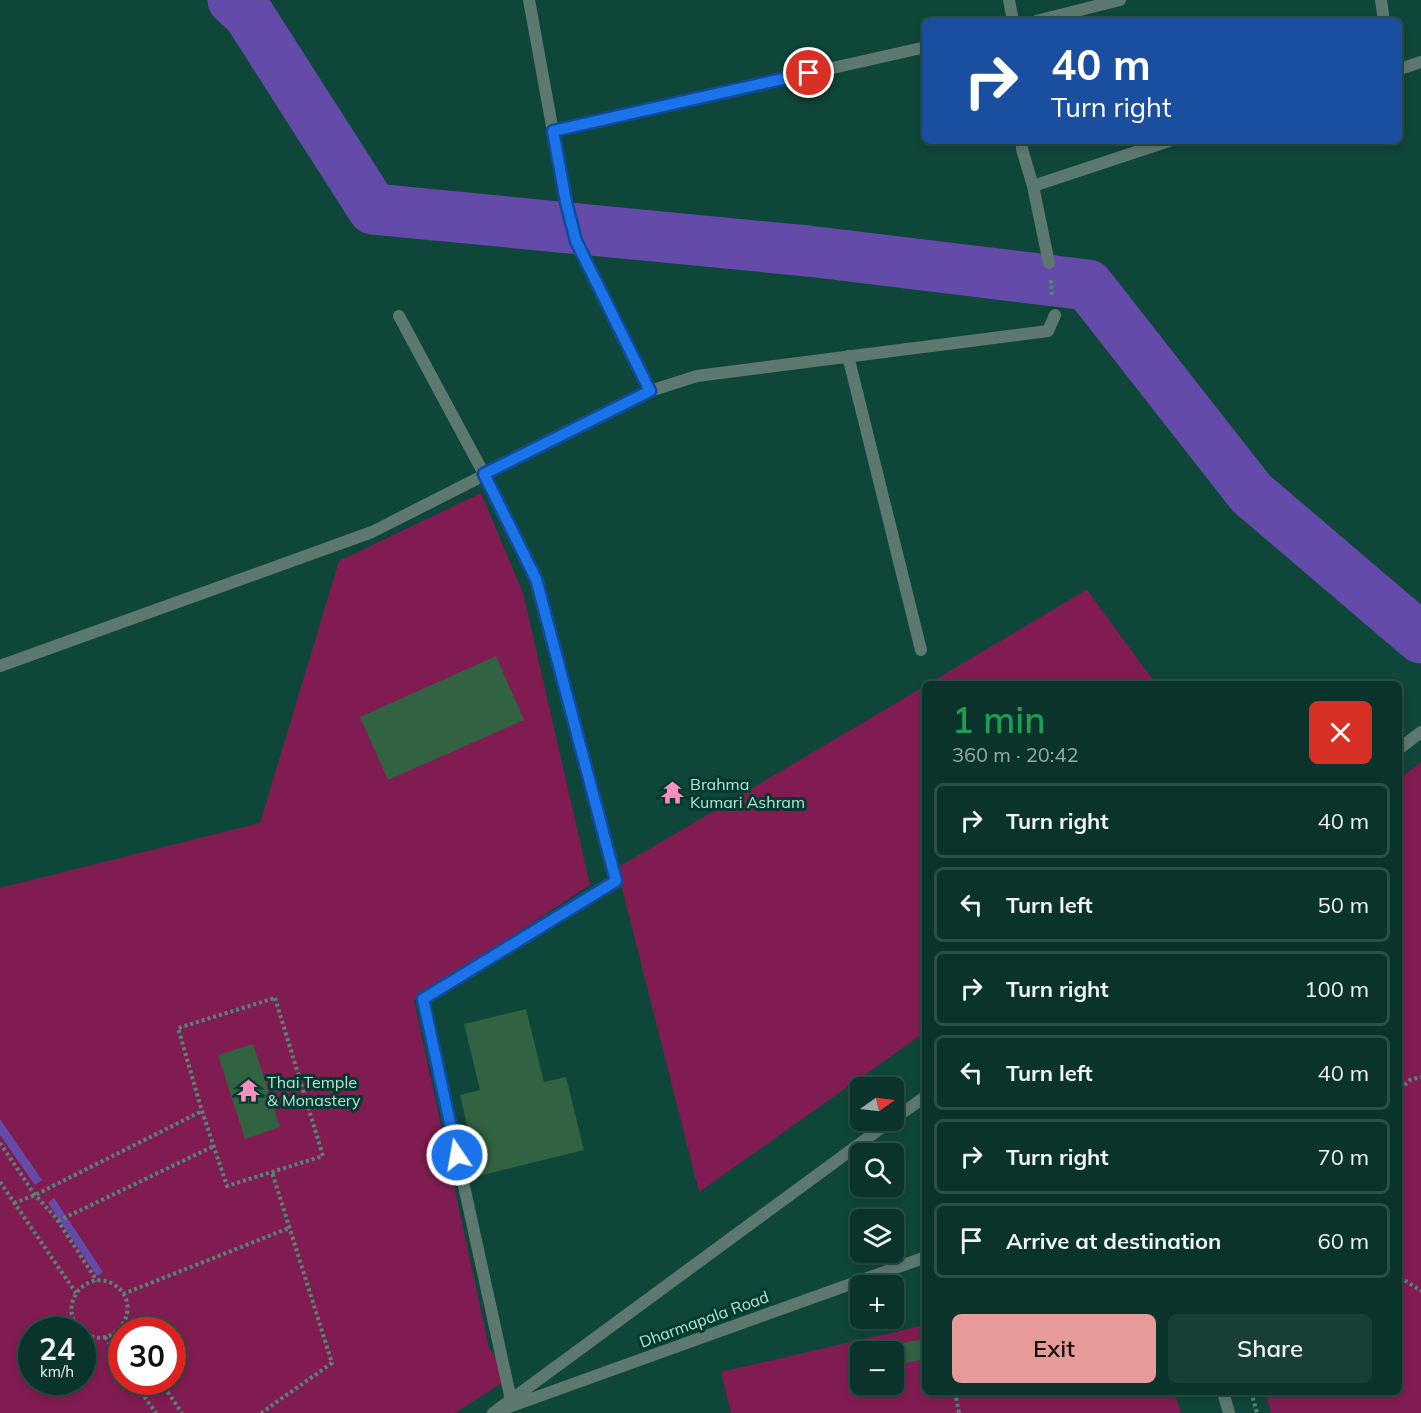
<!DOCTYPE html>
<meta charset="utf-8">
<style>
:root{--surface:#0a342b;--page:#183f37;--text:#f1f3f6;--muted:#99aaa9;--line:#2a4f47;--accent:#e69b98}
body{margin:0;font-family:Mulish,sans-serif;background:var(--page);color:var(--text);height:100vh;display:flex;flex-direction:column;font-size:22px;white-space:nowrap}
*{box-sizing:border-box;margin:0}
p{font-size:20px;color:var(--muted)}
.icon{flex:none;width:33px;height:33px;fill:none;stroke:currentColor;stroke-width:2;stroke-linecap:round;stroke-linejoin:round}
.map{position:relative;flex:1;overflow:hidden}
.drawer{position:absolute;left:922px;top:681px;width:480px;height:714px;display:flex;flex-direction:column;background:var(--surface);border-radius:9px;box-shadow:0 3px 9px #0003,0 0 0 2px var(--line)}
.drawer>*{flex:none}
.guide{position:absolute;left:922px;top:18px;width:480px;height:126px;border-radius:9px;box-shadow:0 3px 9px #0003,0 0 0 2px var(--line);background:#1a4fa0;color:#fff;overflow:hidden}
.needle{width:39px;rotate:76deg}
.tools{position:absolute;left:850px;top:1077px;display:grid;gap:12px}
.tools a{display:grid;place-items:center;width:54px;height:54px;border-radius:9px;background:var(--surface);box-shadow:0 3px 9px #0003,0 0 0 2px var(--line);font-size:30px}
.speed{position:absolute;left:18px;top:1317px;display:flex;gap:12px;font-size:30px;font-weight:700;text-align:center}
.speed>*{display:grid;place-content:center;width:78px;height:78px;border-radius:50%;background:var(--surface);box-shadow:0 3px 9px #0003,0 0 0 2px var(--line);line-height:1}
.speed small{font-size:15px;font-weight:400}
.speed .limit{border:9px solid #d22;background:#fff;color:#111}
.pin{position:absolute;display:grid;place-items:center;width:51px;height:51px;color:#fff;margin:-26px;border:3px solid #fff;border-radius:50%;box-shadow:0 2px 6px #0007}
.me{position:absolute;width:66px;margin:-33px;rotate:348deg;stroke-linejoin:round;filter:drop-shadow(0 0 4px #0008)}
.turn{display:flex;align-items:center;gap:21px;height:126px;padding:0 30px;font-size:27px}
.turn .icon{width:78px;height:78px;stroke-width:2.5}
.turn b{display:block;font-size:42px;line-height:51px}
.round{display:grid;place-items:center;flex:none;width:63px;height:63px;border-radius:9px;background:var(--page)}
.headline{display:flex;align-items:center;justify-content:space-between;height:102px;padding:0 30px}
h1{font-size:36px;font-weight:600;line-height:45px;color:#1e9e55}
.action{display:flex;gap:12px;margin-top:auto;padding:12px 30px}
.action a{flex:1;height:69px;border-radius:9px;background:var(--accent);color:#111;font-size:24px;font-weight:600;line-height:69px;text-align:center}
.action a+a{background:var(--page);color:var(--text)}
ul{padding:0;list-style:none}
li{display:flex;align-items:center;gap:18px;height:75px;margin:0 12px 9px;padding:0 18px;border:3px solid var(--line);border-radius:9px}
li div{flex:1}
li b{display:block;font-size:22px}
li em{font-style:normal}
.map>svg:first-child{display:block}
.green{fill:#811c52;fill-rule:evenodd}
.water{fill:#644aa9}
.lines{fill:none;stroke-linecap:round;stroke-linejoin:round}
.river{stroke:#644aa9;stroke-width:51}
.building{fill:#316241}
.path{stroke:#568578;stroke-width:4;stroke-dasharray:3 3;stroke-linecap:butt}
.minor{stroke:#5d786f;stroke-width:12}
.tertiary{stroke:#5d786f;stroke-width:12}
.route-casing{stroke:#114b97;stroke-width:15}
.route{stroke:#1a73e8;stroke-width:10}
.labels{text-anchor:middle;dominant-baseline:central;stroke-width:6;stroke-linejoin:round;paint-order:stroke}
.poi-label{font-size:16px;fill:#bfe0d5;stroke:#003b2f;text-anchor:start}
.street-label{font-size:16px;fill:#bfe0d5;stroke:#003b2f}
</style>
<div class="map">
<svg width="1421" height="1413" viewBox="0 0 1421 1413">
<rect width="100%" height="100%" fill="#0e4639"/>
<!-- green -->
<path class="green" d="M481 493 523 593 590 885 414 1000 489 1348 509 1378 455 1413H0V888L260 823 339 561ZM32 1330H82V1382H32ZM122 1330H172V1382H122Z
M1087 590 1156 684H928L1086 590Z
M925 686V1032L699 1192 617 868Z
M1421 762V1413H1271L1265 1392H1400V778Z
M925 1325 926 1392H1174L1181 1413H731L721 1372ZM861 1352H894V1384H861Z"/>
<!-- water -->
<path class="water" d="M0 1119 42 1180 35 1185 0 1135Z
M54 1198 103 1272 97 1276 48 1203Z"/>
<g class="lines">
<!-- river -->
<path class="river" d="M233 0 249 15 373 209 808 251 1088 285 1251 493 1421 638"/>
</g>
<!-- building -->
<path class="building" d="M496 656 524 720 388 780 360 717Z
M526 1009 544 1082 566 1077 584 1150 479 1176 460 1095 480 1090 464 1024Z
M253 1044 280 1127 245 1139 218 1055Z
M926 1338V1359L904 1363 900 1344Z"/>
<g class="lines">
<!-- path -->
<path class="path" d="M1051 280 1052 297
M275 998 323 1156 227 1186 202 1111 178 1028Z
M1400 1089 1410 1080 1421 1077
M0 1143 35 1195 56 1218 97 1281
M0 1182 76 1293
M14 1203 35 1195 202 1111
M58 1221 214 1146
M1400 1277 1421 1291
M123 1294 289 1228
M123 1325 127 1330
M81 1330C56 1307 85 1268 113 1284 146 1303 117 1355 82 1332
M105 1337 122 1362
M134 1382 156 1413
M161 1382 182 1413
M955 1392 959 1413
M1251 1392 1257 1413
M261 1413 332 1363 272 1172"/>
<!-- minor -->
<path class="minor" d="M529 0 566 203 577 241 650 391
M1009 0 1013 21
M1381 0 1384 21
M1036 21 1120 0
M1400 69 1421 62
M553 131 926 47
M1022 141V149L1033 186 1049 263
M1033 186 1169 141
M399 316 484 474 536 579 616 881 423 999 511 1400
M848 356 921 650
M0 666 372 532 650 391 697 376 1048 331 1055 315"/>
<!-- tertiary -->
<path class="tertiary" d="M1400 748 1421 732
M894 1119 926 1096
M1223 1392 1229 1413
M506 1408 926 1257
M493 1413 892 1120"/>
</g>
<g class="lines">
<defs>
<path id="route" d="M457 1155 423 999 616 881 536 579 484 474 650 391 576 241 566 202 553 131 809 73"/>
</defs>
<!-- route casing -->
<use href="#route" class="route-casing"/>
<!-- route -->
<use href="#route" class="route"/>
</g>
<!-- icons -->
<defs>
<symbol id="temple-bare" viewBox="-9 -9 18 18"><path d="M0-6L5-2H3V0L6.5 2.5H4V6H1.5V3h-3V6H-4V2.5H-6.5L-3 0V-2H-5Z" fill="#fd8ebf" stroke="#003b2f" stroke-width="2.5" paint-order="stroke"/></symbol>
</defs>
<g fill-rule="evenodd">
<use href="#temple-bare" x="656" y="776" width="33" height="33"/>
<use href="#temple-bare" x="232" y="1074" width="33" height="33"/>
</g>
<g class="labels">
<!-- poi labels -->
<g class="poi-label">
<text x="690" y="784">Brahma<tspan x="690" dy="18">Kumari Ashram</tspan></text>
<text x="267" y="1082">Thai Temple<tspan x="267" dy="18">&amp; Monastery</tspan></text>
</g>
<!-- street labels -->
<g class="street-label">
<text transform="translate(704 1319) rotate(-20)">Dharmapala Road</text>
</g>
</g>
</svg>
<div class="tools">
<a><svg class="needle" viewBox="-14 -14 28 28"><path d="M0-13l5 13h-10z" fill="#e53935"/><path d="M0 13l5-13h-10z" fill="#99aaa9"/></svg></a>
<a><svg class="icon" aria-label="search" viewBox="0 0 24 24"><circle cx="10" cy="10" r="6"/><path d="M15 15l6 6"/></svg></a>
<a><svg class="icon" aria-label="layers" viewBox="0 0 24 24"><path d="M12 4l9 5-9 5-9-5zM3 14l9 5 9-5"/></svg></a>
<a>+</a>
<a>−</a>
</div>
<div class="speed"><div>24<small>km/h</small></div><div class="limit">30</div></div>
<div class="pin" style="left:809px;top:73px;background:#d93025"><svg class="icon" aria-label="arrive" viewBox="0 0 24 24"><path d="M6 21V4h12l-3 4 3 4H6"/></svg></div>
<svg class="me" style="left:457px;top:1155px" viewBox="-20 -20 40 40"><circle r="17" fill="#1a73e8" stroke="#fff" stroke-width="3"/><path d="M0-11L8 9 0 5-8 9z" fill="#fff"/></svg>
<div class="guide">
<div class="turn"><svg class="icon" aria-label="right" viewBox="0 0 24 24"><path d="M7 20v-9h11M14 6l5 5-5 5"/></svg><div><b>40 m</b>Turn right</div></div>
</div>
<section class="drawer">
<div class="headline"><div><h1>1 min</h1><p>360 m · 20:42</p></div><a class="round" style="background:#d93025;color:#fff"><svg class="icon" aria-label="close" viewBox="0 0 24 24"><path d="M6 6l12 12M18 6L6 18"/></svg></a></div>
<ul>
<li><svg class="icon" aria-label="right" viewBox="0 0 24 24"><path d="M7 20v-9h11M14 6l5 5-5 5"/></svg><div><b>Turn right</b></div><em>40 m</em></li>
<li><svg class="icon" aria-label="left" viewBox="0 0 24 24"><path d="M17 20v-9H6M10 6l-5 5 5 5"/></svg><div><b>Turn left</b></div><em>50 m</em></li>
<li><svg class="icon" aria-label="right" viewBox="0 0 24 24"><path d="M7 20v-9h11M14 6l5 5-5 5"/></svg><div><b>Turn right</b></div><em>100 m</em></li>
<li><svg class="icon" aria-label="left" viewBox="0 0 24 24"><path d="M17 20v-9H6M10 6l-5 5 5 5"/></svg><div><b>Turn left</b></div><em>40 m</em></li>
<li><svg class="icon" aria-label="right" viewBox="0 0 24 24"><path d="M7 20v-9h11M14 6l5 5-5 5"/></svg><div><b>Turn right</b></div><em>70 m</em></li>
<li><svg class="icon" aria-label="arrive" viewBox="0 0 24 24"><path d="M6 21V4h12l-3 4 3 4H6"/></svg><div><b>Arrive at destination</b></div><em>60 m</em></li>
</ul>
<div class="action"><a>Exit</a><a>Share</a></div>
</section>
</div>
